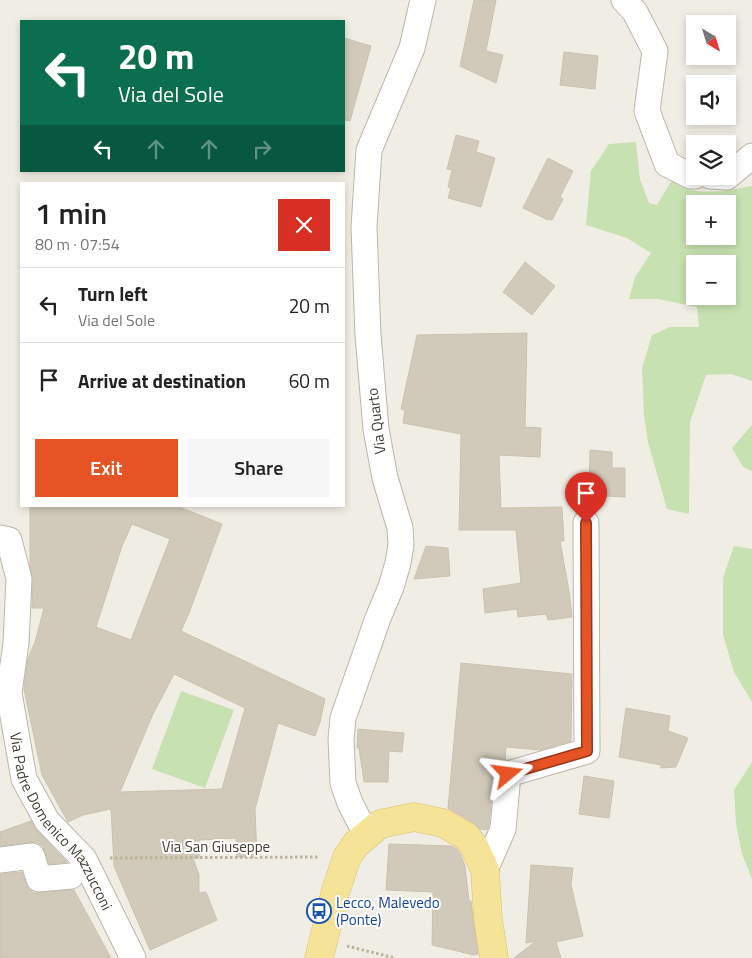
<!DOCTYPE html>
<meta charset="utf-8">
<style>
:root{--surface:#fff;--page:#f6f6f6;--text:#222;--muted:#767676;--line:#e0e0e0;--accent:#e65325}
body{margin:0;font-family:"Titillium Web",sans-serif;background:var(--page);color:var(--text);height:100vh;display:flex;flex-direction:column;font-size:19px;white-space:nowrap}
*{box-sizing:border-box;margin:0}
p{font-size:16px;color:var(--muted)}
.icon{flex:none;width:28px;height:28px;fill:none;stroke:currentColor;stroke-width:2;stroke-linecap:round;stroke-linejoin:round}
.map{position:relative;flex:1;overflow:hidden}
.drawer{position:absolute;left:20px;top:182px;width:325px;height:325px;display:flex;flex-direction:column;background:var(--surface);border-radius:0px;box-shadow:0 2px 8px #0003}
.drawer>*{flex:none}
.hud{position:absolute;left:20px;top:20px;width:325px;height:152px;border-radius:0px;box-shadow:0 2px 8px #0003;background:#0b6e4f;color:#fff;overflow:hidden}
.needle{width:32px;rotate:142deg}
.fabs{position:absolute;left:686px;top:15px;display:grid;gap:10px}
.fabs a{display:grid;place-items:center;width:50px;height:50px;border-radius:0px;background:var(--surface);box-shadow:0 2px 8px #0003;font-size:25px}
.pin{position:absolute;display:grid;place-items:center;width:42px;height:42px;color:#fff;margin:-51px -21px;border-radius:50% 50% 50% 0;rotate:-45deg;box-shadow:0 0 5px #0007}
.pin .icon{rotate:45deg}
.me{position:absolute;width:55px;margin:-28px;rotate:74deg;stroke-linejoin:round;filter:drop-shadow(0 0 4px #0008)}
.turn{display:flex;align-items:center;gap:18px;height:105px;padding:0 15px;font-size:22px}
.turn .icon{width:65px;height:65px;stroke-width:2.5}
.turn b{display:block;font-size:35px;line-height:42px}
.lanes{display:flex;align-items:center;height:48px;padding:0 15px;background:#0003;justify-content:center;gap:25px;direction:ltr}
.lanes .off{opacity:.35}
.round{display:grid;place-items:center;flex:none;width:52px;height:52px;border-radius:0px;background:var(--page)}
.head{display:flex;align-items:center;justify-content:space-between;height:85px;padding:0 15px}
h1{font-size:30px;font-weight:600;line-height:38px}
.action{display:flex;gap:10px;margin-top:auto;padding:10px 15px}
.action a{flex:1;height:58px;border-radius:0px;background:var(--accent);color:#fff;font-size:20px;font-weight:600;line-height:58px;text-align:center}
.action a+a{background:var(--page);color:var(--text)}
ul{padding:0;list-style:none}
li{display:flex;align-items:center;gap:15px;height:75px;padding:0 15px;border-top:1px solid var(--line)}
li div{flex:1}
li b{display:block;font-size:19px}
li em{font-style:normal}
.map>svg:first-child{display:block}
.green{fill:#c7e1b0;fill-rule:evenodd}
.building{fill:#d1caba;stroke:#cbc2ae;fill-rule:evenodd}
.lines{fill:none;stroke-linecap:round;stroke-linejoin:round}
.minor-casing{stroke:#bbb6a8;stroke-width:27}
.major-casing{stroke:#d8c16a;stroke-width:29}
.path{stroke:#bbb29a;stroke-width:3;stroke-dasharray:2.5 2.5;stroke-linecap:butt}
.minor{stroke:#fff;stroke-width:25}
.major{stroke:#f5e398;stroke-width:28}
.route-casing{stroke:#963618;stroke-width:12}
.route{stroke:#e65325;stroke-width:9}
.labels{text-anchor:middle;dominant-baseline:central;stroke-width:4;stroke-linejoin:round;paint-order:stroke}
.street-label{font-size:15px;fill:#423e34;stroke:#fff}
.transit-label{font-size:15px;fill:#164399;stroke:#fff;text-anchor:start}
</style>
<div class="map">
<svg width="752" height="958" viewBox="0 0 752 958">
<rect width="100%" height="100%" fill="#f0eee4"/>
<!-- green -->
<path class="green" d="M636 142 640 179 649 203 657 205 672 180C691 199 728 190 752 186V381L731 374 706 375 690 422 689 514 667 509 648 442 644 415 642 368 652 335 670 327H699L697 307 658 299H629L635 277 651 253 627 238 586 225 591 171 609 144ZM695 204H728V236H695ZM695 264H728V296H695Z
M752 425V471L743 467 732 448Z
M734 546 752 549V702L734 672 723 635V578Z
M181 691 234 710 205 788 152 769Z
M752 762V879L742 854 736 824 734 790Z"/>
<!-- building -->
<path class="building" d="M474 0H496L486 51 503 55 496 83 460 66Z
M344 38 371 46 350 121 344 120Z
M564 52 598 56 595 89 560 85Z
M456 135 479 141 476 152 495 158 481 207 448 198 451 188 448 187 452 170 447 169Z
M548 158 573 171 560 197 563 199 552 220 549 219 548 220 523 208Z
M525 262 555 286 532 315 503 292Z
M527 333 525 427 541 428 540 457 499 455 501 508 562 507 564 541H560L569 591 572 617 548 620 546 614 518 617 517 609 485 613 483 589 521 583 516 530H459L461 434 403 423 405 410 401 409 417 335Z
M590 450 612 452V468H625V497L589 495Z
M30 506H177L222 524 189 613 181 631 325 699 320 722 315 736 278 723 255 809 257 857H237L236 838 199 840V858H193L199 875V893L206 892 217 920 150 950 114 866 111 809 83 815 68 822 42 775 24 689 28 658 35 642 44 608H32L33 580 30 566ZM132 524 170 539 131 640 96 627 122 546ZM174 674 245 708 222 789 120 792 153 714Z
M426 546 448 548 450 576 414 579Z
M461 663 572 674 571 741 540 750 506 747 505 760 497 764 494 772 489 825 487 830 480 829 475 824 448 808Z
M626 708 670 716 668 731 688 738 676 767 661 768V765L619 757Z
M358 729 404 733 402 752 389 751 388 782H364L359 748H357Z
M584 776 614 781 609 818 579 814Z
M31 821 37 831 67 862 49 864 43 846 36 842 0 846V832Z
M389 844 451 846 457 849 461 855 465 866 469 901H471L478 954 474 955 432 945 433 892 386 890Z
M531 865 573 868 571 885 583 936 556 942 561 958H514L536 941 526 943Z
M22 872 28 888 34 893 74 890 111 958H0V874Z"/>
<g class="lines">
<defs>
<g id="minor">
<path d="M624 0 635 12 655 51 647 111 667 164 691 176H695"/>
<path d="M710 176 727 177 752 156"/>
<path id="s1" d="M0 538 9 540 19 579 16 643 9 693 24 779 47 821 84 859 133 958"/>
<path d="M366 834 350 803 343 783 341 739 343 718 378 618 391 587 398 563 401 545 400 528 385 478 376 429 368 335 364 227 369 150 412 48 423 0"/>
<path d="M0 860 32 856 39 879 71 876"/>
<path d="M485 870 503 829 508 774 587 751 586 523"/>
</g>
<path id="major" d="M319 958 336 890 347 857 356 844 380 824 414 817 443 823 467 837 474 846 485 870 488 919 494 958"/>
</defs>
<!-- minor casing -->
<use href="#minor" class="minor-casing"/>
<!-- major casing -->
<use href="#major" class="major-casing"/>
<!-- path -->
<path class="path" d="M110 858 319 857
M347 946 395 958"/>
<!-- minor -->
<use href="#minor" class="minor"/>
<!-- major -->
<use href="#major" class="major"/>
</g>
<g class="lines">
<defs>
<path id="route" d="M508 774 587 751 586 523"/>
</defs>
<!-- route casing -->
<use href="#route" class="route-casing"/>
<!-- route -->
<use href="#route" class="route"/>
</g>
<!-- icons -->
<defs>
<symbol id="bus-ring" viewBox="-11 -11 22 22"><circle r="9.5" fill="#fff" stroke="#1a4fb4" stroke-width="1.5"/><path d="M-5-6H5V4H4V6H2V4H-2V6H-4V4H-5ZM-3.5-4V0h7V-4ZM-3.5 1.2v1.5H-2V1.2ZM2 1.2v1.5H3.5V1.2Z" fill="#1a4fb4"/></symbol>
</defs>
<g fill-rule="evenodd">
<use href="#bus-ring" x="305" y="897" width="28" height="28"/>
</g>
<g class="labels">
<!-- street labels -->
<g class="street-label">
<text transform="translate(376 421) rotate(-97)">Via Quarto</text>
<text stroke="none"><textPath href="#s1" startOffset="306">Via Padre Domenico Mazzucconi</textPath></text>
<text x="216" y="846">Via San Giuseppe</text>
</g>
<!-- transit labels -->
<g class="transit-label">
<text x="336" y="902">Lecco, Malevedo<tspan x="336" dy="17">(Ponte)</tspan></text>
</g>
</g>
</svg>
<div class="fabs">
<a><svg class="needle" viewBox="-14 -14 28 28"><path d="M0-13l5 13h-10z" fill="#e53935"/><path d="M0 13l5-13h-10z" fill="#767676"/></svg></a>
<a><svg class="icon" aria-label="sound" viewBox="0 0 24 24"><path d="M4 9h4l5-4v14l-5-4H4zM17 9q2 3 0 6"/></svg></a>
<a><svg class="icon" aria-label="layers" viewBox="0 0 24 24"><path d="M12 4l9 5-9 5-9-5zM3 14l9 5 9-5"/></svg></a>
<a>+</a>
<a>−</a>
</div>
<div class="pin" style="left:586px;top:523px;background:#d93025"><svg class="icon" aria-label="arrive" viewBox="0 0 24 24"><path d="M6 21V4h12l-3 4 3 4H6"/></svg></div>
<svg class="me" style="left:508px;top:774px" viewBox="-20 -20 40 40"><path d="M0-17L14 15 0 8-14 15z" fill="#e65325" stroke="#fff" stroke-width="4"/></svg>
<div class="hud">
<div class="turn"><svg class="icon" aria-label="left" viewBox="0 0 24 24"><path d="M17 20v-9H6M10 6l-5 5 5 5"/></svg><div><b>20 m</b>Via del Sole</div></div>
<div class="lanes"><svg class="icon" aria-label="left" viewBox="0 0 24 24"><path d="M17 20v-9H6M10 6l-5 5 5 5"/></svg><svg class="icon off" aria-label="ahead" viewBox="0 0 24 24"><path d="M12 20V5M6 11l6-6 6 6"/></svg><svg class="icon off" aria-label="ahead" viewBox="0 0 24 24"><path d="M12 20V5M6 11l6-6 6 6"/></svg><svg class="icon off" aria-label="right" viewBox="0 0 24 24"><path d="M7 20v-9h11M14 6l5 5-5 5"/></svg></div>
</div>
<section class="drawer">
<div class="head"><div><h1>1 min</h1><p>80 m · 07:54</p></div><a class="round" style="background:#d93025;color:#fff"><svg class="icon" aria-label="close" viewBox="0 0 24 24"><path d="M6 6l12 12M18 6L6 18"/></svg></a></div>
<ul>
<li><svg class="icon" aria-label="left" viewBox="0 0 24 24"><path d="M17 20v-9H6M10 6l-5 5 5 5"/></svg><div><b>Turn left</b><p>Via del Sole</p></div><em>20 m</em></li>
<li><svg class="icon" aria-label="arrive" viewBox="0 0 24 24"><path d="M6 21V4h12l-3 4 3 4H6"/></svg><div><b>Arrive at destination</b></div><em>60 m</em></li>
</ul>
<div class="action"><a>Exit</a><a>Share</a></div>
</section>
</div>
